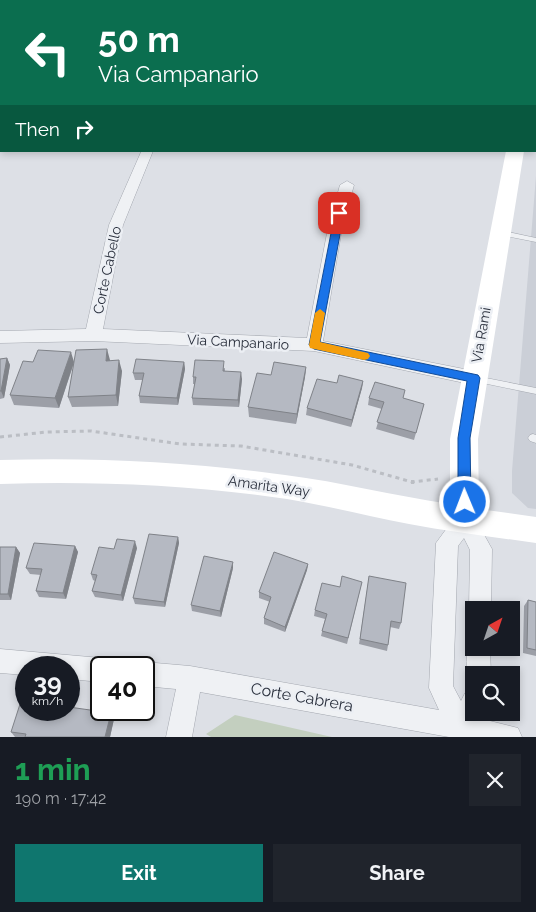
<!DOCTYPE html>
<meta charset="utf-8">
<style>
:root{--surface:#171b24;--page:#20242c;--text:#f1f3f6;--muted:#9ea1a6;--accent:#0f766e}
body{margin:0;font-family:Raleway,sans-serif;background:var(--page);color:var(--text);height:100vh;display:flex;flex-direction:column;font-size:19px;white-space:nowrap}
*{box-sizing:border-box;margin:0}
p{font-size:16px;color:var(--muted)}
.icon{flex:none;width:28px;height:28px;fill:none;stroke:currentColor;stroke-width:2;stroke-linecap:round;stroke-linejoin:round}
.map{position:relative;height:737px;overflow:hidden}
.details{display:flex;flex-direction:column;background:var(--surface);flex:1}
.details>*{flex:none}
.banner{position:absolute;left:0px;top:0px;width:536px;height:152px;box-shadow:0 2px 8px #0003;background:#0b6e4f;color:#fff;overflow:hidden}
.needle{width:32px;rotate:40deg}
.buttons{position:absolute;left:465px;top:601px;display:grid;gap:10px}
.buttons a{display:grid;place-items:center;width:55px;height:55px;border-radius:0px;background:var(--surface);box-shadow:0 2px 8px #0003;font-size:25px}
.speed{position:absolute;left:15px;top:656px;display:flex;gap:10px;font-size:25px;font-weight:700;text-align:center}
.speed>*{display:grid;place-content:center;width:65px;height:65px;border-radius:50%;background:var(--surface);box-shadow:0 2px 8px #0003;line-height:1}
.speed small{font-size:12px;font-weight:400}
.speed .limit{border:2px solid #111;border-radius:8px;background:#fff;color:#111}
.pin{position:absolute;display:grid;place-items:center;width:42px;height:42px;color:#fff;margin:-21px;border-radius:10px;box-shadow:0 2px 8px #0006}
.me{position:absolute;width:55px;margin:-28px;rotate:359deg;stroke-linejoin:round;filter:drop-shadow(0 0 4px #0008)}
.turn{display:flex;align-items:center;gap:18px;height:105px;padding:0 15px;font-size:22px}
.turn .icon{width:65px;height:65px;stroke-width:2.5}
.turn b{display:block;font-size:35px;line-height:42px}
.then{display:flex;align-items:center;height:48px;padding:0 15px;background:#0003;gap:10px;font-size:19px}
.round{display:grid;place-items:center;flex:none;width:52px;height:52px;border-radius:0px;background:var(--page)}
.overview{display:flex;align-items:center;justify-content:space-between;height:85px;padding:0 15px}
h1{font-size:30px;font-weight:700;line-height:38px;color:#1e9e55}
.cta{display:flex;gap:10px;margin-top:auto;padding:10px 15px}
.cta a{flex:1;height:58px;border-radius:0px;background:var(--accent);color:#fff;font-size:20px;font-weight:700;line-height:58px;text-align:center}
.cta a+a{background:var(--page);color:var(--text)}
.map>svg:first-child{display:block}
.built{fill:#cbcfd7}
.green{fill:#c3cfbf}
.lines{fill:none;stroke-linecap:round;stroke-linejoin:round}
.stream{stroke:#9aadc4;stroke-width:4}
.lane-casing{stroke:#a3a7af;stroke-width:1}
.street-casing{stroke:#a3a7af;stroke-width:1}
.path-far1{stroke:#bbbec4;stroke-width:3;stroke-dasharray:4 4;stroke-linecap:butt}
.path{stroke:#bbbec4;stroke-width:4;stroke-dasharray:5 5;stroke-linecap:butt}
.lane{fill:#eff1f4;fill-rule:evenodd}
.street{fill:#eff1f4;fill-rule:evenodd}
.secondary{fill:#fff;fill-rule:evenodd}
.wall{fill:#9c9fa7}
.shaded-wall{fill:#7f8288}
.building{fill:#b5b9c2;stroke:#7f8288}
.route{fill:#1a73e8;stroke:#114b97}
.slow{fill:#f59e0b}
.labels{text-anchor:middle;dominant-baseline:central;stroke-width:5;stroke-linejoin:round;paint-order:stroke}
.street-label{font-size:14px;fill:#282e3b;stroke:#eceff4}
.near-street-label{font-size:16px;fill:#282e3b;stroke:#eceff4}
</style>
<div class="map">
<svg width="536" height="737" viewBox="0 0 536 737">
<rect width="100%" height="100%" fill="#dde0e6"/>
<!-- built -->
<path class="built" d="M80 0H536V118L535 1Z
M536 176V509L528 508 512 493V471Z"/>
<!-- green -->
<path class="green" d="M139 0H330L334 1H136Z
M235 715 323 735 332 737H211L206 734Z"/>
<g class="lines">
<!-- stream -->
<path class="stream" d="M13 0 15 1"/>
<defs>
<path id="lane" d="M535 37H536V41H535Z
M496 230H499L536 238V242L496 234Z
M476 376 536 388V394L473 381 472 379 473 377Z
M533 434 536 435V443L530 441 528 438 530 435Z"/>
<path id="street" d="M153 151 123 225 103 329 307 338 328 228 340 185 347 181 354 185 342 228 323 341 474 371 480 373 483 378 480 383 474 385 314 351 93 341 0 343V331L86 329 109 225 141 152Z
M465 511 472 513 492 549 491 610H474V618L469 610 470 550 464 538 458 546 453 686 461 701 465 693 474 690V712H482L478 718 518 728 522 737H449L200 692 192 737H166L176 689 144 686V668H135L144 662 190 666 439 710 429 688 436 543 458 513Z
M474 638V648H490L491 675H474V685L471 683C465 670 465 653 471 640Z
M0 649 101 658 109 662 112 668H101V682L69 679V668H26V675L0 673Z"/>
</defs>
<!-- lane casing -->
<use href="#lane" class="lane-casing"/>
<!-- street casing -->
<use href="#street" class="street-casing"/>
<!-- path-far1 -->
<path class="path-far1" d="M0 437 47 432 91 431 180 444 241 446 352 465 412 482 438 479"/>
<!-- path -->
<path class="path" d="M411 482H414"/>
<!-- lane -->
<use href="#lane" class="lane"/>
<!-- street -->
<use href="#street" class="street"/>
<!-- secondary -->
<path class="secondary" d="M416 0H433L434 1H417Z
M0 27H1V36H0Z
M535 65H536V85H535Z
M535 129H536V139H535Z
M506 151H524L478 439 479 509 536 517V543C494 537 451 532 409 524 368 516 328 506 287 499 192 485 96 481 0 484V460C95 457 191 462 285 475 341 482 395 496 450 504V439Z"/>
</g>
<!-- wall -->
<path class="wall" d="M7 358 10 365 4 398 0 399V359Z
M110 360V361L122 371 118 406 72 407 68 397 74 363 59 408 14 405 10 395 33 362H74Z
M184 362 185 369 178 405 140 403 139 396 143 380H135L133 373Z
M306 367 305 377 296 424 249 417 248 407 271 375Z
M225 368V371L242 379 239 407 193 405 192 398 195 384H193V377Z
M363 381 362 388 351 427 306 415 307 408 337 383Z
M369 398 404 399 424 404 414 440 376 429 382 409 368 405Z
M178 537 179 543 165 607 135 604 133 598Z
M75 546 78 552 66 599 39 597 36 591 41 575 30 574 26 568Z
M0 547H16L20 553 11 600H0Z
M137 548 123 601 95 597 92 591 95 581 93 580 91 574 114 549Z
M308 564 307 570 285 632 264 624V618L270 602 259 598V592Z
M233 568 221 617 192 611 191 605Z
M369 576 401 623 399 629 390 627 388 645 387 651 359 644Z
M362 582 347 644 321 636 325 619 314 616 315 610 340 587Z
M528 600 536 602V656L523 653 524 606Z
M114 719 110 737H15L11 732Z"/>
<!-- shaded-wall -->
<path class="shaded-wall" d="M107 349 110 360 108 371 106 361Z
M71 352 74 362 59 408 55 398Z
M7 358 10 365 4 398 1 391Z
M119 360 122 371 118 406 116 395Z
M184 362 185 369 178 405 177 398Z
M306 367 305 377 296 424 297 414Z
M241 372 242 379 239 407 238 400Z
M363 381 362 388 351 427 352 420Z
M178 537 179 543 165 607 164 602Z
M135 541 137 548 123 601 121 595Z
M75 546 78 552 66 599 63 593Z
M16 547 20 553 11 600 8 594Z
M233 562V568L221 617 220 611Z
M308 564 307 570 285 632V627Z
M111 713 114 719 110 737H105Z"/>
<!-- building -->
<path class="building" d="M107 349 106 361 119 360 116 395 68 397 76 350Z
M38 350 71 352 55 398 10 395 23 361 33 362Z
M7 358 1 391H0V359Z
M136 359 184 362 177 398 139 396 144 373H133Z
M195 360 224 361 223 371 241 372 238 400 192 398 196 377H193Z
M274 362 306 367 297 414 248 407 257 373 271 375Z
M339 375 363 381 352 420 307 408 317 379 337 383Z
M375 382 405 390 403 398 424 404 416 433 377 422 384 402 369 398Z
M149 534 178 537 164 602 133 598Z
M117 539 135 541 121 595 92 591 97 575 91 574 99 547 114 549Z
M34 543 75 546 63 593 36 591 42 569 26 568Z
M0 547H16L8 594H0Z
M274 552 308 564 285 627 264 618 271 597 259 592Z
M204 556 233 562 220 611 191 605Z
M342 576 362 582 348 638 322 631 327 614 315 610 322 583 340 587Z
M369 576 406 583 401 623 391 621 388 645 360 639Z
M528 600 536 602V650L527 648Z
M21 701 26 702V710H69V707L111 713 105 737H25L26 734 11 732Z"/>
<!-- route -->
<path class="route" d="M339 210 344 213 320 342 478 375 480 378 470 438 471 502 469 506 465 508 460 506 458 502V438L467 381 314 349 309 345 335 213Z"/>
<!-- slow -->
<path class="slow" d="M320 309 325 313 320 342 368 353 370 356 368 359 364 360 310 348 309 345 315 313Z"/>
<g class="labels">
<!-- street labels -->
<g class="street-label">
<text transform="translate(107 270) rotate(-78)">Corte Cabello</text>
<text transform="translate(481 335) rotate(-80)">Via Rami</text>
<text transform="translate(238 342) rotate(3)">Via Campanario</text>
<text transform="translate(269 486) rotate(8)">Amarita Way</text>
</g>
<!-- near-street labels -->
<g class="near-street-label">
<text transform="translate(302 697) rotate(10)">Corte Cabrera</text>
</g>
</g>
</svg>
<div class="buttons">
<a><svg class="needle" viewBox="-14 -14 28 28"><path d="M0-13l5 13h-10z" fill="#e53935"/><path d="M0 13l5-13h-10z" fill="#9ea1a6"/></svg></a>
<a><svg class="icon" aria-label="search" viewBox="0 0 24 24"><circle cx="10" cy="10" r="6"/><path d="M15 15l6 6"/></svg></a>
</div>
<div class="speed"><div>39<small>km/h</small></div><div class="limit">40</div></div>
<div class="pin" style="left:339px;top:213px;background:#d93025"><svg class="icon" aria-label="arrive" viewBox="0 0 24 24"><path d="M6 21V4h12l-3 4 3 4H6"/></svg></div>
<svg class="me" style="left:465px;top:502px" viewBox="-20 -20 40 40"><circle r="17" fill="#1a73e8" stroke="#fff" stroke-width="3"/><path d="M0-11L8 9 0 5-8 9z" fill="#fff"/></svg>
<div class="banner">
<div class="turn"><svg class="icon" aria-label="left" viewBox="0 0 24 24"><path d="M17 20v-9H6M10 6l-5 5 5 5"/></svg><div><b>50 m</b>Via Campanario</div></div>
<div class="then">Then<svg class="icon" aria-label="right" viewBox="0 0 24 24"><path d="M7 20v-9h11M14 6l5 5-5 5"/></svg></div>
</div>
</div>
<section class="details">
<div class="overview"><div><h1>1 min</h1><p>190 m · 17:42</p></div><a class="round"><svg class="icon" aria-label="close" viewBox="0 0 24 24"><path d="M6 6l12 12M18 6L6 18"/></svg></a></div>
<div class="cta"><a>Exit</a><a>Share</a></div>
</section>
